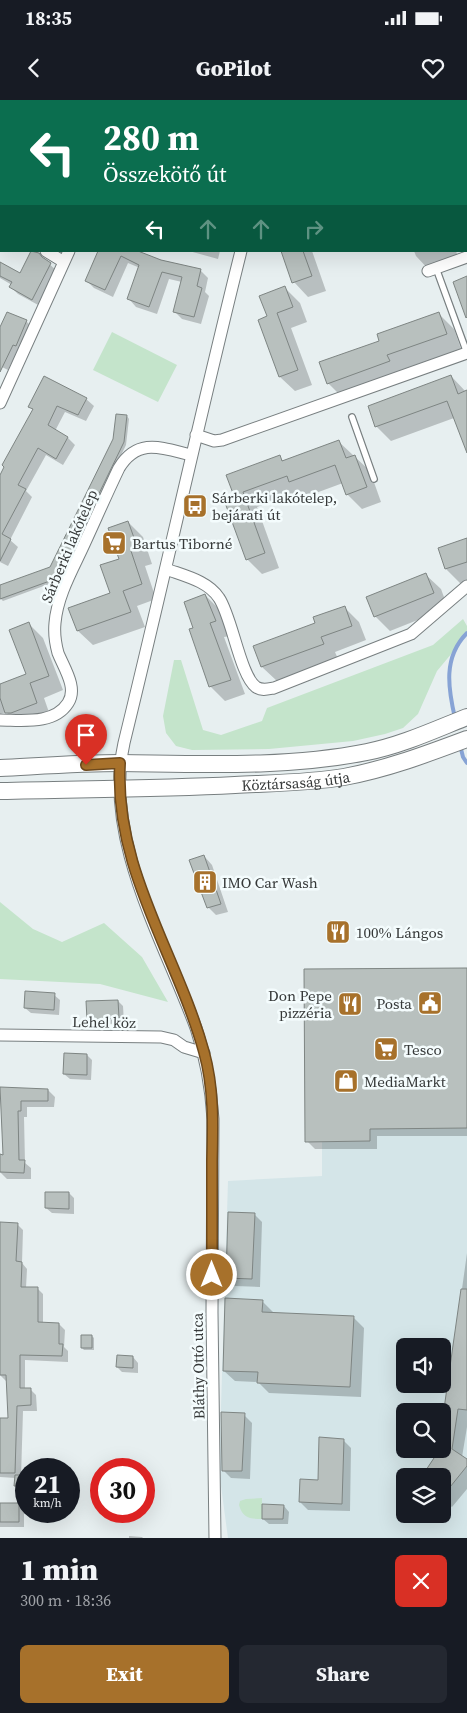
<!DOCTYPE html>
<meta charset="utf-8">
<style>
:root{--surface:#171b24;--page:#242831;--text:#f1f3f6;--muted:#9ea1a6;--accent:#a7712b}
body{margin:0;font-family:"Source Serif 4",serif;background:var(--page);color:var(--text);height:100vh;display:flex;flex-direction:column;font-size:19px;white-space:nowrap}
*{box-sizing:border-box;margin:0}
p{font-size:16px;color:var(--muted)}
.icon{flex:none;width:28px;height:28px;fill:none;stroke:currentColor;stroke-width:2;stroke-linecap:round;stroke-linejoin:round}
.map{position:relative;height:1438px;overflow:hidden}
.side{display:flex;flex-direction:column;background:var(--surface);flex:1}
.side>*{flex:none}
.guide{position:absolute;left:0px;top:0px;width:468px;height:152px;box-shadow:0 5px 20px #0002;background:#0b6e4f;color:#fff;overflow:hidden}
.tools{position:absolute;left:396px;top:1238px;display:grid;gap:10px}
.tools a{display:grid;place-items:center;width:55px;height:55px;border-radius:8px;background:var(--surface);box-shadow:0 5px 20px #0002;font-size:25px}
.speed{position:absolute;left:15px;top:1358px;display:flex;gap:10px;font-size:25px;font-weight:700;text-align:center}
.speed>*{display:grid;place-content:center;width:65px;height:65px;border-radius:50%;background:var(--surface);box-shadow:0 5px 20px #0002;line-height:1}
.speed small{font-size:12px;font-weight:400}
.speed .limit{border:8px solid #d22;background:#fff;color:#111}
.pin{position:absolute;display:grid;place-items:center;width:42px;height:42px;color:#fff;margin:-51px -21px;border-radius:50% 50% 50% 0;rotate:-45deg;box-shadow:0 0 5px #0007}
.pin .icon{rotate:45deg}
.me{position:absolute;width:55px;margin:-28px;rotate:0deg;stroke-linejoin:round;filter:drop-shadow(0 0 4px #0008)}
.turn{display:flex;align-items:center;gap:18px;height:105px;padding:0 20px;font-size:22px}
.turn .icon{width:65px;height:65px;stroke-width:2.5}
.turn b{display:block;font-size:35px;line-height:42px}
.lanes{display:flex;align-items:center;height:48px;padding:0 20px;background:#0003;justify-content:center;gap:25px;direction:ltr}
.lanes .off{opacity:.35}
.round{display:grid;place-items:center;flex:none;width:52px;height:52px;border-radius:8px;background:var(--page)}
.summary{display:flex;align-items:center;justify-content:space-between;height:85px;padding:0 20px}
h1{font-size:30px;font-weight:800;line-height:38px}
.button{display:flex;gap:10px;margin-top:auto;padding:10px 20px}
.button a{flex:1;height:58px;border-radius:8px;background:var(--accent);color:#fff;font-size:20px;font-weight:800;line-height:58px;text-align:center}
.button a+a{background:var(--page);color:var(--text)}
.status{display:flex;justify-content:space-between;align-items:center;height:35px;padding:0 25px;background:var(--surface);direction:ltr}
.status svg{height:14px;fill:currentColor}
header{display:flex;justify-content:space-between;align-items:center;height:65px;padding:0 20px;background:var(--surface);font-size:22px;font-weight:800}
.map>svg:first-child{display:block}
.built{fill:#d4e5e8;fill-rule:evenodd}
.green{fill:#c4e4cb}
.shadow{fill:#0003}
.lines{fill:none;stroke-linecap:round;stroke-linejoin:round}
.stream{stroke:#87a3d5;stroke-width:4}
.building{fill:#b8c0be;stroke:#7e8583}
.lane-casing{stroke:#787f80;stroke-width:8}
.street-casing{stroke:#787f80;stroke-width:13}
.secondary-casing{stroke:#787f80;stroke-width:18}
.lane{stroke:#fff;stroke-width:5.5}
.street{stroke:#fff;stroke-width:11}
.secondary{stroke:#fff;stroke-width:16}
.route-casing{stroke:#6d491c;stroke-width:12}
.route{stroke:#a7712b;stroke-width:9}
.labels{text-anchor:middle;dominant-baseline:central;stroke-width:5;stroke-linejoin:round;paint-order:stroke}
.poi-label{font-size:15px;fill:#363939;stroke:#f4fcfd;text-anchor:start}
.street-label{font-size:15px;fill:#363939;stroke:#f4fcfd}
</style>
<div class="status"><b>18:35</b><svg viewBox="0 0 49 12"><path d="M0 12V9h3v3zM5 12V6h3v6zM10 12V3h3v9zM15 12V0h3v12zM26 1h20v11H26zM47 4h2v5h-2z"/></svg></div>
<header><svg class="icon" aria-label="back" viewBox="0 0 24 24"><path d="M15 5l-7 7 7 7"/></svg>GoPilot<svg class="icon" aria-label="heart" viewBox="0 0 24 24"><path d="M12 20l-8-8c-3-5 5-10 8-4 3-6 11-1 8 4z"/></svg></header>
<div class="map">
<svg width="467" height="1438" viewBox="0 0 467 1438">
<rect width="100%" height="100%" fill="#e7eff0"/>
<!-- built -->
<path class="built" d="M467 1028V1438H228L219 1371 228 1081 322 1076V1042L369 1041 370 1029ZM405 1246H442V1284H405ZM405 1311H442V1349H405ZM405 1376H442V1414H405Z"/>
<!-- green -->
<path class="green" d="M112 232 177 265 158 302 93 270Z
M463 519 467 526V535L437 571 418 614 403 628 385 634 353 641 269 649 192 650 176 646 166 633 163 616 174 560H181L203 630 221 635 262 621 267 608 433 545Z
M0 802 33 829 62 842 104 823 142 857 168 902 100 884 0 879Z
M262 1398V1419C249 1419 243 1418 239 1405L240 1401 246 1399Z"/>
<!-- shadow -->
<path class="shadow" d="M72 0H132L131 1H74Z
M172 0H206V1H172Z
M231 0H262V1H231Z
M333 0H362L363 1H334Z
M379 0H463L460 1H380Z
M466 17H467L466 60Z
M466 119 467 121 466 145Z
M32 151 38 154 57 171 40 206 18 194 11 187 12 185 0 178V163L21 174Z
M100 151 142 155 200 170 208 178 205 192 209 196 201 224 182 219 174 211 182 182 169 179 157 214 136 207 129 199 140 168 128 163 113 197 94 188 87 181Z
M189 151H220L218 159Z
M282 151H312L326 191 308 197 294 182Z
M414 151H456L459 160 430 171 416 156Z
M285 188 300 203 307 222 291 228 312 285 295 291 280 277 268 217Z
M439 214 454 229 461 249 401 270 404 276 343 298 328 283 381 242Z
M26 221 31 226 21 250 18 249 8 270 0 266V229Z
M451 276 467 293V352L454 318 391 341 376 326Z
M86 299 94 306 86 321 65 312 55 331 68 338 75 345 63 365 46 355 26 391 32 397 10 440 18 447 8 466 0 462V377L34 311 30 307Z
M127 316 129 319 126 345 60 480 3 501 0 498V487L51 468Z
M338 341 370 371 381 402 362 409 347 394 343 383 305 397 300 391 257 407 279 468 262 474 247 459 235 397 280 357 284 362Z
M128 422 143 437 152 464 145 466 156 499 137 506 145 527 93 545 78 531 111 494Z
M467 439V482L461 484 446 469 440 449Z
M426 475 441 489 448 508 390 531 375 516Z
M205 495 220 510 230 536 224 537 245 594 225 601 210 586 195 529Z
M344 507 359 522 366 540 335 552 338 559 277 581 262 567 316 524Z
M28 523 43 538 63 590 44 598 51 618 27 627H22L6 612 0 614V585L27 574Z
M204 756 212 765 228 812 216 815 208 807Z
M467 870V1036H377V1049H315L307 1041Z
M54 895 60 900 59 915 31 913 25 908Z
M118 901 123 906 124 923 94 925 88 920Z
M87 955 92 960 91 980 70 979 64 974Z
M2 989 48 990 55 997 54 1007H27V1017H24L25 1063 31 1068V1079H7L0 1072V1056H4Z
M69 1093 74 1098V1114L52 1113 46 1108Z
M254 1114 262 1122 260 1187 235 1186 227 1178Z
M0 1123 17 1124 23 1130 22 1163 27 1169 26 1188H37L43 1194V1223L59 1224 65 1230 64 1247 68 1251V1262L25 1260V1289H30L36 1295 37 1311H23L21 1377H26V1388L18 1387 16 1385V1378L0 1377V1320H9L8 1281H6L0 1275Z
M467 1153V1327L462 1357 467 1360V1389L452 1407 442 1400V1376H424L440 1352V1349H442V1332Z
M262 1201 273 1212V1214L353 1217 364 1228 361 1297 269 1293 258 1282 235 1281 224 1271Z
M92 1236 94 1238V1250H84L82 1248Z
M133 1257 138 1263V1273L122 1272 117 1267Z
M244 1315 252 1323 250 1379 231 1378 223 1370Z
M343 1340 351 1348 350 1411 308 1410 300 1402 319 1381Z
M0 1404H19L24 1410V1427H0Z
M284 1406 289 1412 288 1424H269L263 1419Z
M129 1436 142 1437 143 1438H129Z"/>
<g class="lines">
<!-- stream -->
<path class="stream" d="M455 618C448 588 443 557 467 533
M460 645 463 657 467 663"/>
</g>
<!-- building -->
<path class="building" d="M31 151 39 153 42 157 51 163 32 200 9 187 12 182 0 176V162L20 173Z
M98 151H138L161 160 201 169 197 186 202 188 194 217 173 212 182 177 162 172 149 207 127 199 139 165 121 156 105 190 85 181Z
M281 151H303L312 176 292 183Z
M467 176V217L466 218 453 182Z
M285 186 293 207 277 213 298 270 279 277 258 220 267 216 259 196Z
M7 212 27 220 16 246 13 245 0 272V227Z
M439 212 447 234 387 255 390 261 327 284 319 262 379 241 377 234Z
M451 275 458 294 467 290V353L447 301 375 327 368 306Z
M44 276 87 298 78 315 57 306 48 325 68 337 56 359 38 348 18 385 26 389 2 434 11 439 0 461V375L4 367 2 365 33 309 28 307Z
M116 314 127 315 124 342 58 478 0 499V485L50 467 113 339Z
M339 340 346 358 355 355 367 387 346 395 335 365 289 382 287 376 243 392 265 453 246 460 224 400 234 396 226 375 280 355 282 361Z
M128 421 138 449 131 451 142 484 123 491 131 512 77 531 68 508 110 493 100 465 119 459 108 428Z
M467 438V462L445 469 438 448Z
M426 473 434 493 374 517 366 497Z
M205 494 216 521 210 523 231 580 209 587 189 529 193 528 184 502Z
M345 506 352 526 321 537 324 544 261 567 253 546 315 523 313 517Z
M29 522 49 576 30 583 37 603 11 613H5L0 598V584L26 574 9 530Z
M204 755 221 804 207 808 189 760Z
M467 868V1028L370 1029V1041L305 1042 304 869Z
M25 891 55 893 54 910 24 908Z
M118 900 119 918 87 920 86 901Z
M64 953 87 954V975L63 974Z
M0 987 48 989V1001H21V1011H18L19 1060H25L24 1073 0 1072V1054L3 1055Z
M45 1092H69V1109L45 1108Z
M228 1112 255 1113 252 1179 226 1178Z
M0 1122 18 1123 16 1161 22 1162 21 1187H38V1222L59 1223V1244H63L62 1256 20 1255V1288H31V1305L17 1306 15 1373H0V1318H8L6 1275H0Z
M461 1189H467V1310L458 1309 452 1349 467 1359V1366L442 1397V1376H422L440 1349H442V1323Z
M225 1198 263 1200 262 1212 354 1216 350 1287 257 1283 258 1272 223 1271Z
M81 1235H92V1248H81Z
M117 1255 133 1256V1268L116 1267Z
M221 1312 245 1313 242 1371H222Z
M319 1337 344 1339 342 1404 299 1402 300 1379 318 1380Z
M15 1375H26V1386H14Z
M0 1403H19V1422H0Z
M262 1404 284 1405 283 1419H262Z"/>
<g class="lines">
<defs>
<path id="lane" d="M436 168 467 253
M352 317 374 379"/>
<path id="street" d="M144 1 145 0
M277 1V0
M466 3H467
M0 125H1
M46 151 64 162
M428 171 467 157
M0 303 69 151
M196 335 214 341 222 340 467 253
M166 469C185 476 208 481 219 498 232 517 240 575 256 587 262 591 268 589 274 588L411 534 467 486
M0 620C22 620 54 625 68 603 78 588 64 568 58 553 55 542 54 533 55 523 57 498 70 474 81 451 94 423 106 395 119 368 138 337 162 348 191 355
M0 935 161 937 174 940 184 947 204 953
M215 1438 212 1213 213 1019C211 987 206 958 196 928 164 841 103 739 124 643 164 480 200 315 241 151"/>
<g id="secondary">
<path d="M0 668C40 666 81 663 121 663 203 664 286 668 367 652 402 645 434 630 467 617"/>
<path id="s1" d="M0 691C78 689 157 689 235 685 271 683 309 683 344 677 387 669 427 654 467 639"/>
</g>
</defs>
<!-- lane casing -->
<use href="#lane" class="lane-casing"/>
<!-- street casing -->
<use href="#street" class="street-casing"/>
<!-- secondary casing -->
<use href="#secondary" class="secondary-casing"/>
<!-- lane -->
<use href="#lane" class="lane"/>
<!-- street -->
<use href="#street" class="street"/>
<!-- secondary -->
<use href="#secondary" class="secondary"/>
</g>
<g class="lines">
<defs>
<path id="route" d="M86 665 120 663C114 770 177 854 204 952 214 988 213 1024 212 1061 212 1099 212 1137 212 1175"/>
</defs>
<!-- route casing -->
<use href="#route" class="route-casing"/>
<!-- route -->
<use href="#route" class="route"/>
</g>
<!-- icons -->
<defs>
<symbol id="bus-square" viewBox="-11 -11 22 22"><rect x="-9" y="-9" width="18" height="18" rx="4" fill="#a7712b" stroke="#f4fcfd"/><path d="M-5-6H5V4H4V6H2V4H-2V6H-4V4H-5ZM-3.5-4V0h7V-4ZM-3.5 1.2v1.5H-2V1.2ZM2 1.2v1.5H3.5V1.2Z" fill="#fff"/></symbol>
<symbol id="supermarket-square" viewBox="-11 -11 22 22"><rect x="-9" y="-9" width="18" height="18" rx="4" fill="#a7712b" stroke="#f4fcfd"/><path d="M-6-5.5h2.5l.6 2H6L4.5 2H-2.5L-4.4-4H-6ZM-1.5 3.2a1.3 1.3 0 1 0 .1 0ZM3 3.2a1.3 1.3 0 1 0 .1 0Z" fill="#fff"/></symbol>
<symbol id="building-square" viewBox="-11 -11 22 22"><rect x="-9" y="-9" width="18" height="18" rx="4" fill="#a7712b" stroke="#f4fcfd"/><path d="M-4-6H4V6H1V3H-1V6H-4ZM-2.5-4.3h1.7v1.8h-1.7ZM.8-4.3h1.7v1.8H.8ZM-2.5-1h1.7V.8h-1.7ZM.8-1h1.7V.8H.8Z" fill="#fff"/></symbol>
<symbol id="restaurant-square" viewBox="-11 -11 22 22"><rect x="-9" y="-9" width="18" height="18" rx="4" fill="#a7712b" stroke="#f4fcfd"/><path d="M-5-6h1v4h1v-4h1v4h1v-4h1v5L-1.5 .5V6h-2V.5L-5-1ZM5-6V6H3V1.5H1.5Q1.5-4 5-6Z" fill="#fff"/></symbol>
<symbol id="civic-square" viewBox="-11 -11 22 22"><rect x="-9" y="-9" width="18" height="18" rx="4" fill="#a7712b" stroke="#f4fcfd"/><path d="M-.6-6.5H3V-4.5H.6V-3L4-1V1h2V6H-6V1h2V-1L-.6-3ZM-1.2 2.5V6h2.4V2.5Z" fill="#fff"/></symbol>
<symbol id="shop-square" viewBox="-11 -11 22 22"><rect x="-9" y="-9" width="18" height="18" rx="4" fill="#a7712b" stroke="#f4fcfd"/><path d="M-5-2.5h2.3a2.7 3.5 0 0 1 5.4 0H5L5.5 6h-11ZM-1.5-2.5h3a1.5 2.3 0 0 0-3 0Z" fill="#fff"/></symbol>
</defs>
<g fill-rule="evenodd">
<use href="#bus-square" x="181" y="392" width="28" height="28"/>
<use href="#supermarket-square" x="100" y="429" width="28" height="28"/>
<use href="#building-square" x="191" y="768" width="28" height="28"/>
<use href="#restaurant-square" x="324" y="818" width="28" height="28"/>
<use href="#civic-square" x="416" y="889" width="28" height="28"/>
<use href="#restaurant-square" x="336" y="890" width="28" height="28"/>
<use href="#supermarket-square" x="372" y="935" width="28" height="28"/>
<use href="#shop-square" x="332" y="967" width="28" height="28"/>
</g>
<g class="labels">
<!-- poi labels -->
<g class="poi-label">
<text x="212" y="397">Sárberki lakótelep,<tspan x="212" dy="17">bejárati út</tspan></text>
<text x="132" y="443">Bartus Tiborné</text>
<text x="222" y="782">IMO Car Wash</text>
<text x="356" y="832">100% Lángos</text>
<text x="332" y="895" text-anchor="end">Don Pepe<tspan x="332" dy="17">pizzéria</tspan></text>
<text x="412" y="903" text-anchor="end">Posta</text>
<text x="404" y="949">Tesco</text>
<text x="364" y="981">MediaMarkt</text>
</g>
<!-- street labels -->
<g class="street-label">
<text transform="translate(69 446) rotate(-67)">Sárberki lakótelep</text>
<text stroke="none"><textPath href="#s1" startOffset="296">Köztársaság útja</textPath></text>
<text transform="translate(104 922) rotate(1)">Lehel köz</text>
<text transform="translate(198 1266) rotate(-91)">Bláthy Ottó utca</text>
</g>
</g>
</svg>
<div class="tools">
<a><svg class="icon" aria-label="sound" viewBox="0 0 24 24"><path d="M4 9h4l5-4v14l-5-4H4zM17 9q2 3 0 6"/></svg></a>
<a><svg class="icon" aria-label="search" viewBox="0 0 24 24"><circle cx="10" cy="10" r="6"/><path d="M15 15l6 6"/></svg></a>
<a><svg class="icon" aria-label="layers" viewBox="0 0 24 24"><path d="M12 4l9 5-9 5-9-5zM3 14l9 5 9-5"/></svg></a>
</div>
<div class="speed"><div>21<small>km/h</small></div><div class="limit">30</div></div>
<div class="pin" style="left:86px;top:665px;background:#d93025"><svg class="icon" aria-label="arrive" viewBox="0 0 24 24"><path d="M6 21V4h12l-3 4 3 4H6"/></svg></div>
<svg class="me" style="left:212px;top:1175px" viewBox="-20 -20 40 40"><circle r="17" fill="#a7712b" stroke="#fff" stroke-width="3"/><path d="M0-11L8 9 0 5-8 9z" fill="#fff"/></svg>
<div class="guide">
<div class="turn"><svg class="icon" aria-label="left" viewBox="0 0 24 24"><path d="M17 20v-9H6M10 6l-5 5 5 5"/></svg><div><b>280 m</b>Összekötő út</div></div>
<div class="lanes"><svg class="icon" aria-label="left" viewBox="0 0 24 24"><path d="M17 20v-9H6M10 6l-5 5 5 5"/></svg><svg class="icon off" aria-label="ahead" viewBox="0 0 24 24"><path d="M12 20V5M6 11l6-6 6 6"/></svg><svg class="icon off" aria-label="ahead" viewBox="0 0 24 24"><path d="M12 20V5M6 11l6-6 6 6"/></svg><svg class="icon off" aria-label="right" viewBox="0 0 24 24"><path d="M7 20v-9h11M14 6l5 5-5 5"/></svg></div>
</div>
</div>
<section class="side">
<div class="summary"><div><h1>1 min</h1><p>300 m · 18:36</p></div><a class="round" style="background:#d93025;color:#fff"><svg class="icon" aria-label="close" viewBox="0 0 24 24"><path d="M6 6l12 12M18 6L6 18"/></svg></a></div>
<div class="button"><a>Exit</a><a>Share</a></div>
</section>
